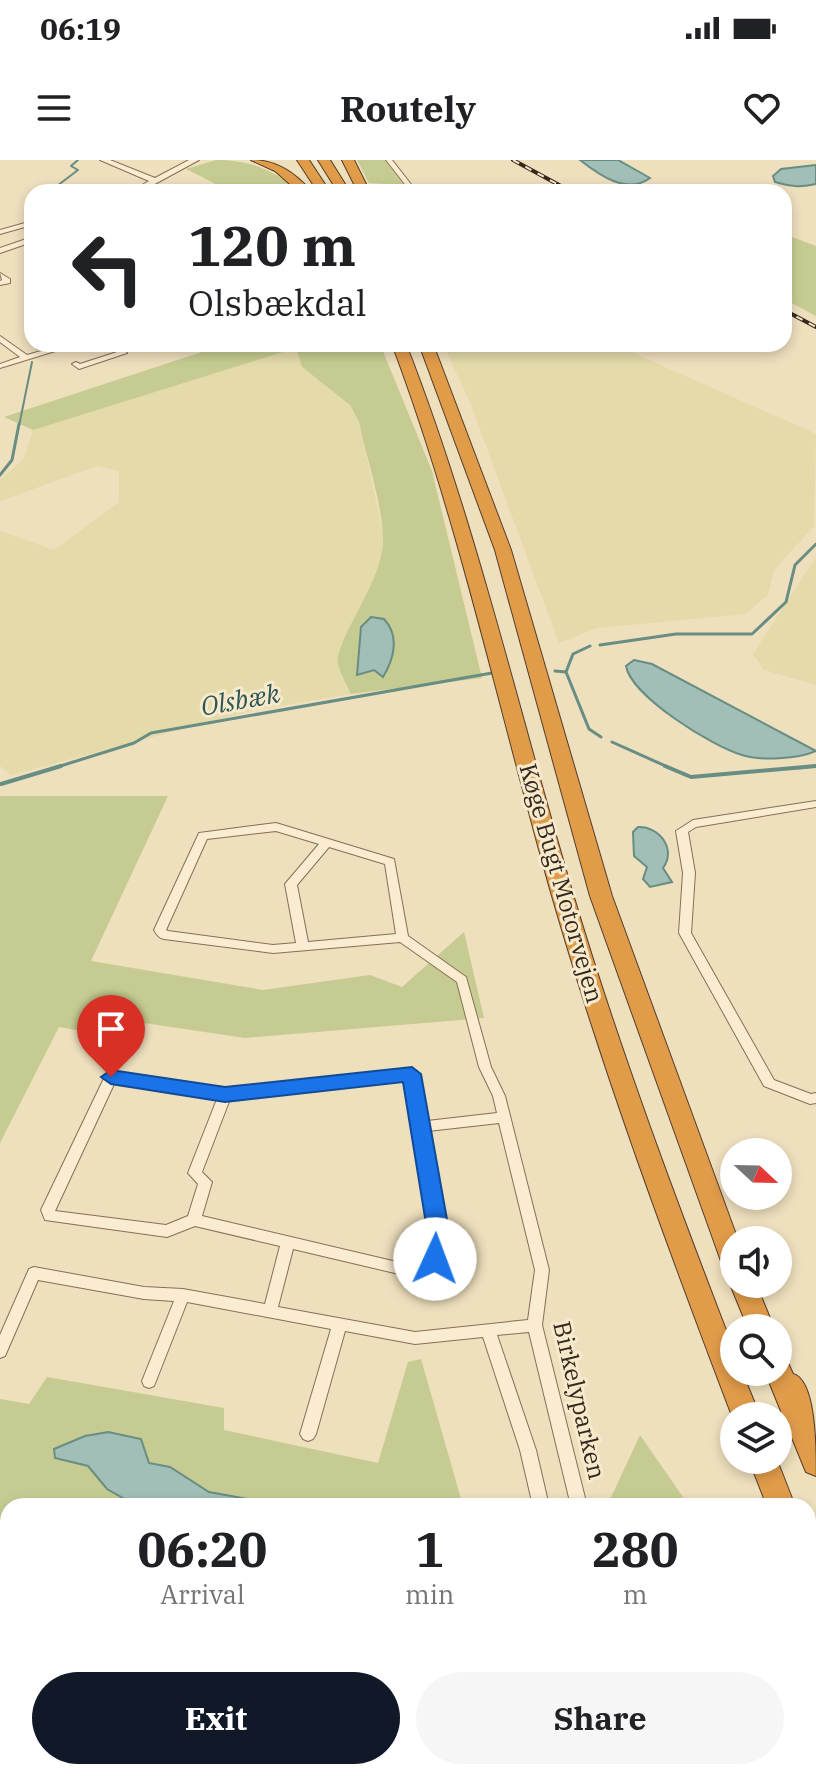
<!DOCTYPE html>
<meta charset="utf-8">
<style>
:root{--surface:#fff;--page:#f6f6f6;--text:#202124;--muted:#757577;--accent:#111827}
body{margin:0;font-family:"IBM Plex Serif",serif;background:var(--page);color:var(--text);height:100vh;display:flex;flex-direction:column;font-size:30px;white-space:nowrap}
*{box-sizing:border-box;margin:0}
p{font-size:26px;color:var(--muted)}
.icon{flex:none;width:44px;height:44px;fill:none;stroke:currentColor;stroke-width:2;stroke-linecap:round;stroke-linejoin:round}
.map{position:relative;flex:1;overflow:hidden}
.sheet{position:absolute;left:0px;top:1338px;width:816px;height:282px;display:flex;flex-direction:column;background:var(--surface);border-radius:24px 24px 0 0;box-shadow:0 4px 12px #0003}
.sheet>*{flex:none}
.banner{position:absolute;left:24px;top:24px;width:768px;height:168px;border-radius:24px;box-shadow:0 4px 12px #0003;background:#fff;color:var(--text);overflow:hidden}
.needle{width:52px;rotate:112deg}
.buttons{position:absolute;left:720px;top:978px;display:grid;gap:16px}
.buttons a{display:grid;place-items:center;width:72px;height:72px;border-radius:50%;background:var(--surface);box-shadow:0 4px 12px #0003;font-size:40px}
.pin{position:absolute;display:grid;place-items:center;width:68px;height:68px;color:#fff;margin:-82px -34px;border-radius:50% 50% 50% 0;rotate:-45deg;box-shadow:0 0 8px #0007}
.pin .icon{rotate:45deg}
.me{position:absolute;width:88px;margin:-44px;rotate:2deg;stroke-linejoin:round;filter:drop-shadow(0 0 6px #0008)}
.turn{display:flex;align-items:center;gap:28px;height:168px;padding:0 32px;font-size:36px}
.turn .icon{width:104px;height:104px;stroke-width:2.5}
.turn b{display:block;font-size:56px;line-height:68px}
.eta{display:flex;justify-content:space-evenly;align-items:center;height:136px;text-align:center}
.eta b{font-size:48px;font-weight:800;line-height:56px}
.button{display:flex;gap:16px;margin-top:auto;padding:16px 32px}
.button a{flex:1;height:92px;border-radius:48px;background:var(--accent);color:#fff;font-size:32px;font-weight:800;line-height:92px;text-align:center}
.button a+a{background:var(--page);color:var(--text)}
.status{display:flex;justify-content:space-between;align-items:center;height:56px;padding:0 40px;background:var(--surface);direction:ltr}
.status svg{height:22px;fill:currentColor}
header{display:flex;justify-content:space-between;align-items:center;height:104px;padding:0 32px;background:var(--surface);font-size:36px;font-weight:800}
.map>svg:first-child{display:block}
.farmland{fill:#e4daaa}
.green{fill:#c6cc91}
.water{fill:#a1bfb6;stroke:#688d83;stroke-width:2}
.lines{fill:none;stroke-linecap:round;stroke-linejoin:round}
.stream-far2{stroke:#688d83;stroke-width:2}
.stream-far1{stroke:#688d83;stroke-width:3}
.stream{stroke:#688d83;stroke-width:4}
.minor-casing{stroke:#866f56;stroke-width:2}
.tertiary-casing{stroke:#866f56;stroke-width:2}
.motorway-casing{stroke:#533d2b;stroke-width:2}
.minor{fill:#f9ecd0;fill-rule:evenodd}
.tertiary{fill:#f9ecd0;fill-rule:evenodd}
.motorway{fill:#e19c4a;fill-rule:evenodd}
.rail-casing{stroke:#35271b;stroke-width:4}
.rail{stroke:#f6e9cc;stroke-width:2;stroke-dasharray:7;stroke-linecap:butt}
.route{fill:#1a73e8;stroke:#114b97;stroke-width:2}
.labels{text-anchor:middle;dominant-baseline:central;stroke-width:6;stroke-linejoin:round;paint-order:stroke}
.street-label{font-size:24px;fill:#35271b;stroke:#f6e9cc}
.water-label{font-size:26px;font-style:italic;fill:#2a5552;stroke:#f6e9cc}
</style>
<div class="status"><b>06:19</b><svg viewBox="0 0 49 12"><path d="M0 12V9h3v3zM5 12V6h3v6zM10 12V3h3v9zM15 12V0h3v12zM26 1h20v11H26zM47 4h2v5h-2z"/></svg></div>
<header><svg class="icon" aria-label="menu" viewBox="0 0 24 24"><path d="M4 6h16M4 12h16M4 18h16"/></svg>Routely<svg class="icon" aria-label="heart" viewBox="0 0 24 24"><path d="M12 20l-8-8c-3-5 5-10 8-4 3-6 11-1 8 4z"/></svg></header>
<div class="map">
<svg width="816" height="1619" viewBox="0 0 816 1619">
<rect width="100%" height="100%" fill="#eedfbd"/>
<!-- farmland -->
<path class="farmland" d="M443 184H613L816 274 814 366 774 410 768 435 745 454 597 468 559 483 469 240Z
M296 188 302 207 350 245 359 262 384 378 380 405 361 453 339 487 338 504 351 534 254 550 11 615 0 606V371L54 390 119 342V311L97 306 0 341V320L24 299 33 270Z
M816 397V525L764 510 753 494Z"/>
<!-- green -->
<path class="green" d="M216 0C249 0 274 9 299 32H219L214 23 186 9Z
M357 0H385L404 25 369 23Z
M784 74 816 86V156L784 139Z
M226 184H380L432 311 482 518 351 534C347 525 341 515 338 505 333 481 385 420 383 378 382 342 366 297 359 262L350 245 302 207 296 188 33 270 4 257Z
M0 636H168L91 801 263 830 370 815 402 827 464 772 484 858 245 878 131 861 118 877 59 867 0 983Z
M421 1199 463 1346H8V1372L0 1373V1239L29 1244 47 1217 224 1248V1270L378 1303 408 1202Z
M640 1275 685 1340 687 1346H607Z
M534 1612H779L782 1619H531Z"/>
<!-- water -->
<path class="water" d="M580 0H618L650 18C627 35 599 15 580 0Z
M816 5V24C801 28 789 26 775 22L773 16 781 9Z
M371 457 384 459C400 476 394 499 383 517L374 510 357 515 361 467Z
M634 500 652 504 816 591C799 599 760 601 742 595 713 587 631 536 626 506Z
M638 667C659 666 677 689 663 708L672 722 650 727 643 719 647 707 634 696 633 672Z
M108 1272 141 1279 149 1303 170 1307 209 1332 259 1341 265 1346H137L107 1329 88 1306 55 1298 54 1289 85 1276Z"/>
<g class="lines">
<!-- stream-far2 -->
<path class="stream-far2" d="M49 32 78 10 71 6 78 0
M37 189 38 184
M19 266 32 202"/>
<!-- stream-far1 -->
<path class="stream-far1" d="M0 315 12 300 19 264
M600 485 676 474H752L786 442 795 405 816 384
M555 511 566 512 573 494 590 486
M566 512 589 569 601 577
M612 582 670 608
M54 608 134 583 151 573 492 513
M798 608 816 606"/>
<!-- stream -->
<path class="stream" d="M665 606 691 617 816 606
M1 624 61 606"/>
<defs>
<path id="minor" d="M386 0H392L417 32H411Z
M32 61V65L0 74V70Z
M0 113 10 119V123L0 125V121L2 120Z
M0 176 27 195 66 184H78L0 208V204L20 197 0 182Z
M107 184H116L127 193 79 209 72 204 76 202 80 204 117 192Z
M816 641V647L696 667 688 672 695 713 691 773 774 920 811 934 816 933V943L810 944 764 926 679 773 683 713 676 671 693 660Z
M276 663 394 699 408 776 466 817 491 907 505 936 549 1110 542 1165 587 1346H571L529 1172 497 1175 536 1290 549 1346H533L520 1290 483 1177 415 1184 345 1171 316 1274 313 1279 308 1281 303 1279 300 1274 331 1169 187 1142 156 1221 154 1226 149 1228 144 1226 142 1221 174 1141 144 1139 38 1120 5 1196 0 1198V1175L29 1109 34 1107 144 1127 183 1129 265 1144 280 1086 195 1066 167 1077 45 1060 41 1050 106 914 111 912 225 930 412 909 417 911 418 914 427 961 497 953 493 936 479 907 457 822 400 782 273 793 164 779C159 778 157 775 154 770L199 673ZM276 671 319 684 285 724 296 783 273 785 168 771 166 770 207 679ZM329 687 385 704 396 774 308 782 297 725ZM407 919 433 1082 429 1096 414 1106 202 1056 212 1022 202 1012 230 939ZM115 922 217 939 188 1013 198 1024 188 1056 166 1065 55 1051ZM499 963 535 1110 528 1160 415 1172 278 1147 293 1089 416 1118 440 1103 447 1082 428 971Z
M0 1571 8 1573V1591L0 1589Z
M112 1612H164L161 1619H117Z
M457 1612H475L472 1619H454Z
M507 1612H525L523 1619H505Z"/>
<path id="tertiary" d="M100 0H110L155 18 189 0H199L140 32H130L149 21Z
M32 77V82L0 93V88Z"/>
<path id="motorway" d="M251 0C277 0 295 13 312 32H299L275 11Z
M297 0H309L330 32H318Z
M318 0H330L350 32H338Z
M342 0H354L370 32H358Z
M392 184H406C476 363 518 550 573 734 619 889 676 1040 734 1191V1212H742L760 1256H734V1260L732 1256C667 1085 603 912 552 736 499 551 460 364 392 184Z
M419 184H433L511 390 612 736 738 1080H734V1112L725 1109 721 1101 590 736 495 390Z
M734 1116V1124H756L774 1168H748L730 1124Z
M778 1199 788 1203 793 1214C816 1220 816 1288 816 1316L806 1312 765 1212H778Z
M749 1300H777L795 1346H767Z
M808 1397 816 1400V1444L808 1441Z"/>
</defs>
<!-- minor casing -->
<use href="#minor" class="minor-casing"/>
<!-- tertiary casing -->
<use href="#tertiary" class="tertiary-casing"/>
<!-- motorway casing -->
<use href="#motorway" class="motorway-casing"/>
<!-- minor -->
<use href="#minor" class="minor"/>
<!-- tertiary -->
<use href="#tertiary" class="tertiary"/>
<!-- motorway -->
<use href="#motorway" class="motorway"/>
<defs>
<path id="rail" d="M513 0 572 32
M784 150 816 167"/>
</defs>
<!-- rail casing -->
<use href="#rail" class="rail-casing"/>
<!-- rail -->
<use href="#rail" class="rail"/>
</g>
<!-- route -->
<path class="route" d="M412 907 421 914 451 1082 443 1105H428L425 1099 429 1082 403 922 225 942 111 924 101 917 111 910 225 927Z"/>
<g class="labels">
<!-- street labels -->
<g class="street-label">
<text transform="translate(562 723) rotate(74)">Køge Bugt Motorvejen</text>
<text transform="translate(580 1240) rotate(77)">Birkelyparken</text>
</g>
<!-- water labels -->
<g class="water-label">
<text transform="translate(240 539) rotate(-10)">Olsbæk</text>
</g>
</g>
</svg>
<div class="buttons">
<a><svg class="needle" viewBox="-14 -14 28 28"><path d="M0-13l5 13h-10z" fill="#e53935"/><path d="M0 13l5-13h-10z" fill="#757577"/></svg></a>
<a><svg class="icon" aria-label="sound" viewBox="0 0 24 24"><path d="M4 9h4l5-4v14l-5-4H4zM17 9q2 3 0 6"/></svg></a>
<a><svg class="icon" aria-label="search" viewBox="0 0 24 24"><circle cx="10" cy="10" r="6"/><path d="M15 15l6 6"/></svg></a>
<a><svg class="icon" aria-label="layers" viewBox="0 0 24 24"><path d="M12 4l9 5-9 5-9-5zM3 14l9 5 9-5"/></svg></a>
</div>
<div class="pin" style="left:111px;top:917px;background:#d93025"><svg class="icon" aria-label="arrive" viewBox="0 0 24 24"><path d="M6 21V4h12l-3 4 3 4H6"/></svg></div>
<svg class="me" style="left:435px;top:1099px" viewBox="-20 -20 40 40"><circle r="19" fill="#fff"/><path d="M0-13L10 11 0 6-10 11z" fill="#1a73e8"/></svg>
<div class="banner">
<div class="turn"><svg class="icon" aria-label="left" viewBox="0 0 24 24"><path d="M17 20v-9H6M10 6l-5 5 5 5"/></svg><div><b>120 m</b>Olsbækdal</div></div>
</div>
<section class="sheet">
<div class="eta">
<div><b>06:20</b><p>Arrival</p></div>
<div><b>1</b><p>min</p></div>
<div><b>280</b><p>m</p></div>
</div>
<div class="button"><a>Exit</a><a>Share</a></div>
</section>
</div>
